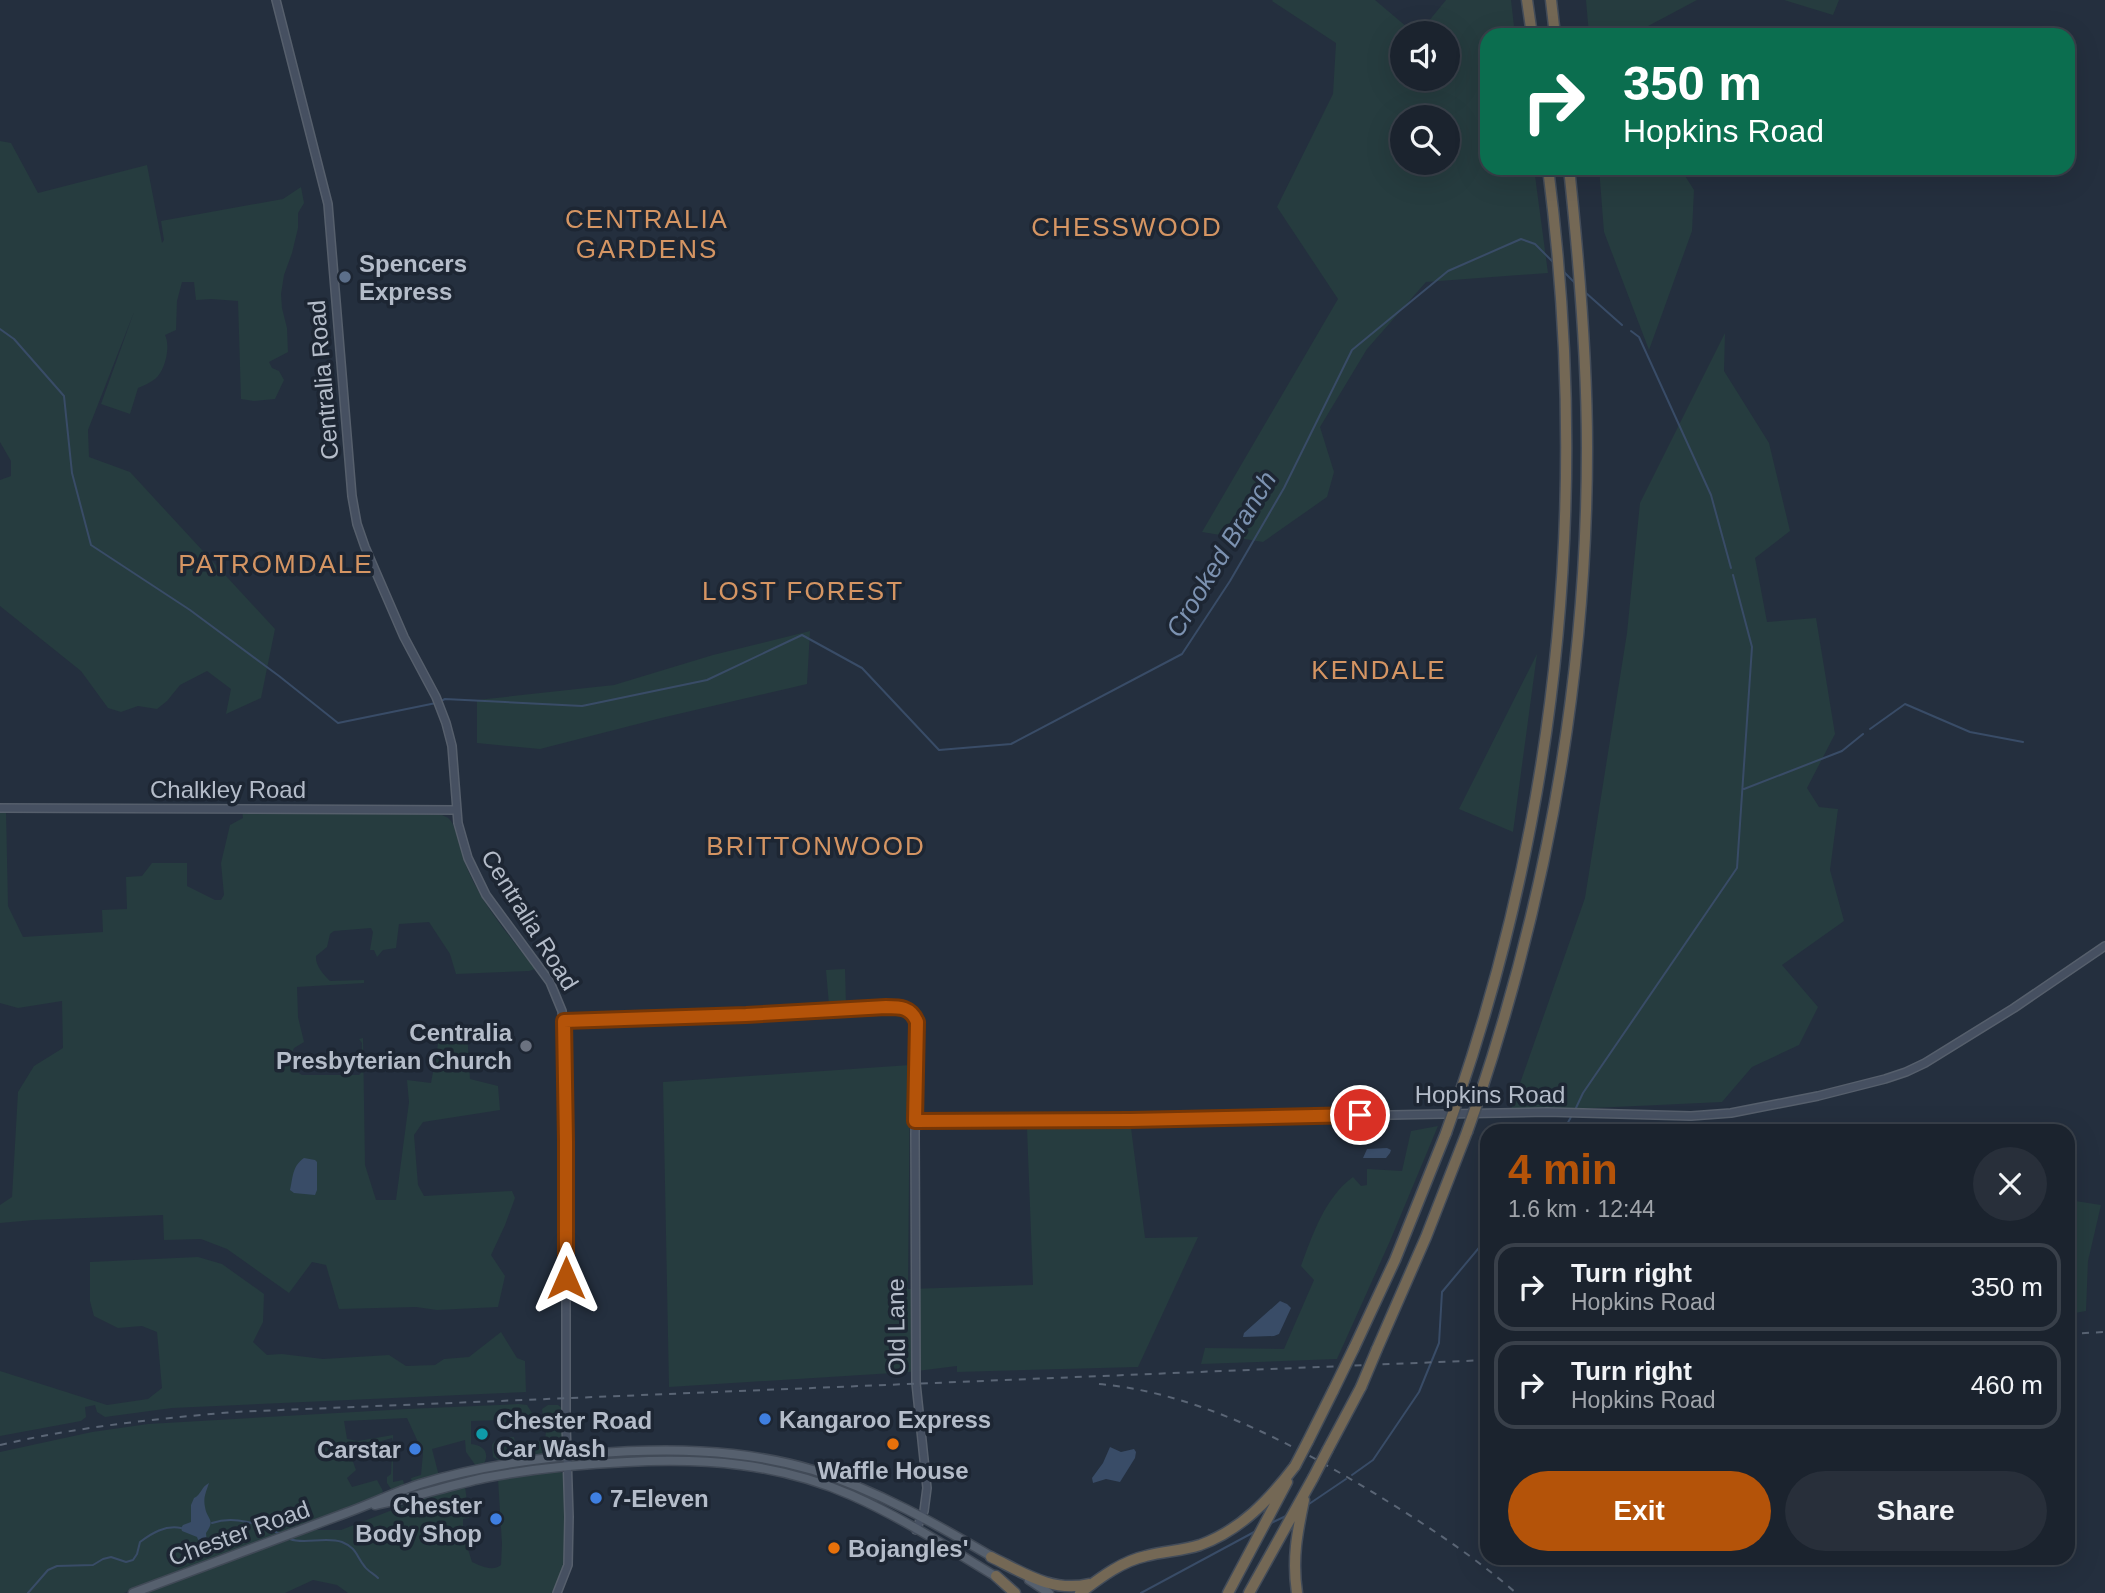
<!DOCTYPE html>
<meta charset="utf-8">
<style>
:root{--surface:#1b232e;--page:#282f3a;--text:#f1f3f6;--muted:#a0a4aa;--line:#39404a;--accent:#b45309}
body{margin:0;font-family:Helvetica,sans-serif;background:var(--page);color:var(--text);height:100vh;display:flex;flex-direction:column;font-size:26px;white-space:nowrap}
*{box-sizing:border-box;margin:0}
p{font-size:23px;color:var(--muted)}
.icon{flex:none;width:38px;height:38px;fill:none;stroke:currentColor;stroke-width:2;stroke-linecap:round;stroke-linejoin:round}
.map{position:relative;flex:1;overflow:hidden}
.panel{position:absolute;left:1480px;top:1124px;width:595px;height:441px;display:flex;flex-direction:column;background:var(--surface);border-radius:21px;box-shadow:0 7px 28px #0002,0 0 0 2px var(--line)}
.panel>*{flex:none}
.top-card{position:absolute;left:1480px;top:28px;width:595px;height:147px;border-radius:21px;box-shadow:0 7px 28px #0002,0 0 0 2px var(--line);background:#0b6e4f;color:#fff;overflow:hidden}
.buttons{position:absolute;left:1390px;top:21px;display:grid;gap:14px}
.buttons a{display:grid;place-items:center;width:70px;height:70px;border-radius:50%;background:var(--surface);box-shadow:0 7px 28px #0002,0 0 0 2px var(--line);font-size:35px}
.pin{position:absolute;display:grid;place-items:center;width:60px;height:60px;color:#fff;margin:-30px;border:4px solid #fff;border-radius:50%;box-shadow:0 2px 7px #0007}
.me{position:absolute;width:77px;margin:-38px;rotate:0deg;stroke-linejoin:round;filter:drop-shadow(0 0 5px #0008)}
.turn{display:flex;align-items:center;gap:24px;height:147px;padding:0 28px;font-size:32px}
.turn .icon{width:91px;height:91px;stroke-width:2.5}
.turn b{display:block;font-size:49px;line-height:60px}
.round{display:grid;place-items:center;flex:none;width:74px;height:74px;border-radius:37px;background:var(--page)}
.headline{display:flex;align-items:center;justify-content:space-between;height:119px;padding:0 28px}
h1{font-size:42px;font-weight:800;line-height:52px;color:var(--accent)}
.button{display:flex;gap:14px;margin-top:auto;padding:14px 28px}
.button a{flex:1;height:80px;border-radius:42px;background:var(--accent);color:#fff;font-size:28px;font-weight:800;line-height:80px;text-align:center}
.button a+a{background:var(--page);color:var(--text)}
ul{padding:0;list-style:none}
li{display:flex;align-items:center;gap:21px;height:88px;margin:0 14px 10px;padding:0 14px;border:4px solid var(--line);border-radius:21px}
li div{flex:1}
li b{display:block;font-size:26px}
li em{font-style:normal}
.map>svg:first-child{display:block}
.green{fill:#263c3f;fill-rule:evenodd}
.water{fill:#394c67}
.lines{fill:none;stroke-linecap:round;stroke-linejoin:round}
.stream{stroke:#394c67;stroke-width:2}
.secondary-casing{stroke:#565f6c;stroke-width:10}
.primary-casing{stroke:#414a57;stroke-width:11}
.highway-casing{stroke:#434c59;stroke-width:13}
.secondary{stroke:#465061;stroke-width:7}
.primary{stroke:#56606e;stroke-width:8}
.highway{stroke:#746855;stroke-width:10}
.rail{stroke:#5a6575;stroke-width:2;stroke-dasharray:7 7;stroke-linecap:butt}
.highway-bridge-casing{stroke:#434c59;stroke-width:13;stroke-linecap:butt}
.highway-bridge{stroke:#746855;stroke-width:10}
.route-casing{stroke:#753606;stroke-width:18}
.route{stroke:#b45309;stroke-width:12}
.service-dot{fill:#5c6f8a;stroke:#1d2633;stroke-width:2.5}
.worship-dot{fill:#6b7280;stroke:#1d2633;stroke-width:2.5}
.shop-dot{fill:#3f7fe0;stroke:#1d2633;stroke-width:2.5}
.culture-dot{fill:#0f9aa8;stroke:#1d2633;stroke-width:2.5}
.food-dot{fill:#e8710a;stroke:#1d2633;stroke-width:2.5}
.labels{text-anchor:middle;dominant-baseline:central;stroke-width:7;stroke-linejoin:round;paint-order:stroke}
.poi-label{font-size:24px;font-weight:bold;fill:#b4bcc9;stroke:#1d2633;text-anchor:start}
.street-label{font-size:24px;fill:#b4bcc9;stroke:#1d2633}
.neighbourhood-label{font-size:26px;letter-spacing:2px;fill:#d59563;stroke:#1d2633}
.water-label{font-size:26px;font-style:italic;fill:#7c92b1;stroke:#1d2633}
</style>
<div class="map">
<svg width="2105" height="1593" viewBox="0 0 2105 1593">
<rect width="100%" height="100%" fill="#242f3e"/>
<!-- green -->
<path class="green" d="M1273 0H1375L1414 33H1402V79H1447V33H1419L1446 0H1511L1515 35H1488V168H1534L1548 273 1426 282 1367 349 1320 427 1334 472 1327 497 1263 542 1202 532 1338 299 1277 207 1333 94 1336 43 1272 1ZM1402 117H1447V163H1402Z
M1586 0H1697L1635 33V35H1589Z
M1784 0H1839L1833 15Z
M0 141 11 143 38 193 147 165 162 243 164 240 161 221 283 199 301 187 304 203 298 213V228L292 253 284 275 281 294 282 308 287 328 288 352 269 362 272 368 279 371 284 380 275 399 254 401 241 399 238 301 211 299 196 300 194 282H182L177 301 176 330 165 335C171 347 165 371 155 379 150 383 143 386 138 388L130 414 101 404 134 312 88 430 89 457 130 472 275 629 261 698 226 714 231 689 207 671 180 685 167 701 157 709 138 706 121 712 108 708 81 671 0 606V480L11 476V461L0 442Z
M1599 168H1680L1694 190 1692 231 1649 350 1604 232Z
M1725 333 1724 371 1769 443 1790 531 1755 558 1767 622 1816 618 1835 734 1807 788 1819 807 1838 809 1830 870 1844 921 1782 965 1818 1007 1799 1045 1752 1067 1722 1102 1510 1112 1585 898 1627 633 1640 503Z
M810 631 807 684 661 718 540 749 477 743V700L614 685 713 655Z
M1537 654 1513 832 1459 809Z
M0 810H6L8 906 23 937 103 932 102 910 127 909 126 877 142 876 152 863H187V886L215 900H221L224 895 221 863 230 825 243 818 242 810 363 812 442 815C446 817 448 817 451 821 456 828 461 853 465 863 480 903 509 935 535 969L529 971 456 974 450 954 429 922 399 924 396 948 383 950 377 957 374 950H370L373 932 371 928 334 931 330 934 327 947 316 956C315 966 324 975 330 981L364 980V983L297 987 298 1017 304 1042 294 1048 291 1055C293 1064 294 1071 302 1075H359L361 1073 362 1043 359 1039 363 1038 365 1165 376 1200H396L409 1102 407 1080 431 1083 440 1033 467 1031 470 1079 498 1086 500 1110 423 1122 414 1135 418 1185 424 1196 512 1191 515 1198 505 1225 491 1255 505 1276 498 1307 437 1310 416 1307 339 1309 326 1265 312 1262 289 1293 227 1249 201 1239 164 1240 163 1215 34 1220 0 1223V1205L12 1197 18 1092 34 1066 63 1048 62 1001 18 1008 0 1003Z
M845 969 846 1004 829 1005 826 970Z
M910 1065 908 1289 1033 1285 1027 1128 1130 1120 1145 1238 1198 1237 1138 1367 957 1372V1366L909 1372 669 1387 663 1082Z
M1438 1126 1390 1241 1337 1359 1201 1364 1205 1348 1284 1349 1314 1280 1301 1266C1312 1236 1325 1197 1353 1177L1361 1186 1367 1185V1169L1402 1171 1411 1131Z
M2069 1200 2101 1205 2088 1261 2086 1311 2069 1314Z
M198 1257 222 1264 264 1294 263 1322 253 1342 267 1355 282 1354 323 1359 389 1355 406 1366 435 1365 444 1359 469 1357 501 1332 517 1358 525 1361 526 1392 172 1408 105 1417 97 1412 95 1405 85 1407 86 1417 81 1421 0 1436V1371L107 1405 148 1399 162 1388 157 1332 142 1326 118 1328 94 1316 90 1301V1262Z
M519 1404 527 1405 534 1416 514 1417 513 1419 506 1420 505 1432 502 1420 471 1421V1444C483 1445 491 1453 483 1465L476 1466 466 1452 465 1440 432 1449 439 1476 412 1483 411 1478 421 1475 423 1453 407 1418 344 1421 347 1439 358 1441 393 1435V1482L403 1480 405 1487 391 1489 387 1483V1477L391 1474 392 1452 390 1445 393 1442 392 1438 358 1448 357 1457 352 1459 356 1470 347 1478 352 1487 377 1480 383 1491 379 1497 124 1593H0V1452L92 1432 148 1424 407 1409Z
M548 1405H558L562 1408V1443L559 1450 549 1455 523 1456 498 1460 493 1457 492 1445C497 1436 505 1437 514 1437L515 1442 545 1441 546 1431 541 1425 544 1423 542 1409Z
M555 1470 563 1473 565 1478 568 1537 564 1572 555 1593H348L337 1585 313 1580 285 1593H140L311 1530H341L441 1491 465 1486 469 1518 463 1519V1533L472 1562C481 1566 492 1572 501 1565L502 1544 498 1479Z"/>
<!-- water -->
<path class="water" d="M1387 1148 1391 1150 1390 1153 1386 1158H1363L1367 1149Z
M304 1158 315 1160 317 1162V1190L315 1195 294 1193 290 1190C293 1178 292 1166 304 1158Z
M1280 1301 1287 1304 1291 1308 1279 1334 1274 1336 1243 1337 1244 1333Z
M1110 1447 1121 1452 1134 1449 1136 1452 1135 1458 1120 1482 1106 1479 1093 1483 1092 1478 1103 1463Z
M209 1483C206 1492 203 1498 205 1507 207 1520 216 1519 206 1533L208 1555 200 1545 197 1537 182 1531 181 1528 183 1525 191 1522V1505L194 1498C201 1495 201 1487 209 1483Z"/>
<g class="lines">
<!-- stream -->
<path class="stream" d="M1564 272 1575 283
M1586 293 1622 325
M0 329 14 339 64 396 72 473 91 545 190 610 279 676 338 723 436 703
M1631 331 1639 337 1711 495 1731 568
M441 701 445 699 582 706 707 680 802 635 862 668 939 750 1011 744 1182 654 1230 581 1284 488 1352 350 1448 271 1521 239 1535 244 1552 261
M1870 729 1905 704 1970 732 2023 742
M1744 789 1842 751 1863 734
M1575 1110 1583 1093 1737 868 1752 647 1733 575
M1564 1130 1572 1115
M1352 1475 1373 1460 1419 1392 1439 1343 1442 1292 1488 1237
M1309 1504 1346 1479
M212 1523C235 1515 258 1524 280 1534
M1271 1523 1286 1516
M290 1539C304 1545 325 1536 342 1542 357 1548 356 1556 365 1567 368 1571 374 1574 378 1578
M28 1593 48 1570 57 1566 93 1565 103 1559 111 1557 126 1562 133 1560 137 1554 140 1542C152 1533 165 1525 181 1528
M1141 1593 1256 1531"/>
<defs>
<path id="secondary" d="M276 0 328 204 352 496 357 524 365 547 404 637 436 697 446 723 452 746 458 823 468 858 486 895 550 982 562 1011 564 1032 566 1137V1423L569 1517 568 1565 557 1593
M0 808 456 810
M564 1021 746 1015 886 1007C902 1007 915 1008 917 1027L915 1134 916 1383 927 1488 924 1511 916 1530
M915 1121 1130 1120 1547 1112 1691 1116 1731 1113 1818 1096 1885 1079 1906 1072 1925 1063 2014 1008 2105 946"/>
<path id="primary" d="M375 1505C412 1498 447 1486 484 1478 531 1469 579 1464 627 1462 705 1458 778 1463 851 1495 903 1518 952 1550 1000 1579
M1029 1580 1049 1593
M133 1593C204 1567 275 1540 346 1513 371 1504 395 1492 420 1484 474 1467 531 1459 587 1454 663 1448 739 1448 813 1470 878 1491 936 1524 994 1558"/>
<path id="highway" d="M1527 0 1532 35
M1551 0 1555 35
M1459 1096C1562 793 1589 485 1548 168
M1479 1098C1549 888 1587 668 1587 448 1587 354 1579 261 1569 168
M1354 1348 1395 1260 1446 1133
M1377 1349 1426 1237 1467 1132
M1308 1441 1333 1391
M1328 1449 1361 1387
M991 1557C1022 1572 1052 1593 1089 1584
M996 1576 1015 1593
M1080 1593C1100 1578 1122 1561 1146 1556 1164 1551 1182 1551 1200 1545 1241 1530 1269 1500 1295 1466
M1228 1593 1287 1482
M1249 1593 1313 1478
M1297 1593C1292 1559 1297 1533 1304 1500"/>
</defs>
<!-- secondary casing -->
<use href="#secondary" class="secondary-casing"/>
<!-- primary casing -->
<use href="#primary" class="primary-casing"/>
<!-- highway casing -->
<use href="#highway" class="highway-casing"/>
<!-- secondary -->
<use href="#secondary" class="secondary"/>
<!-- primary -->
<use href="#primary" class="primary"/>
<!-- highway -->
<use href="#highway" class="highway"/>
<!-- rail -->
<path class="rail" d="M2068 1334 2105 1332
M1099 1384C1201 1393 1301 1448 1387 1501 1432 1529 1476 1558 1516 1593
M0 1445C77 1427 154 1419 233 1412L1488 1360"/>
<defs>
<path id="highway-bridge" d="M1467 1132 1479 1098
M1446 1133 1459 1096
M1361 1387 1377 1349
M1333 1391 1354 1348
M1295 1466 1308 1441
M1313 1478 1328 1449"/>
</defs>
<!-- highway-bridge casing -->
<use href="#highway-bridge" class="highway-bridge-casing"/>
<!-- highway-bridge -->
<use href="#highway-bridge" class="highway-bridge"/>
</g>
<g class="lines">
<defs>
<path id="route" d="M566 1278V1141L564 1021 746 1015 886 1007C900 1007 911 1007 917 1022L915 1121 1130 1120 1360 1115"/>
</defs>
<!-- route casing -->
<use href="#route" class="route-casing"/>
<!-- route -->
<use href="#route" class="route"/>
</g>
<!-- markers -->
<circle class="service-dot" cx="345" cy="277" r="7"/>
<circle class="worship-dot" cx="526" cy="1046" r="7"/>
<g class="shop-dot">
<circle cx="765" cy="1419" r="7"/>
<circle cx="415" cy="1449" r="7"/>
<circle cx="596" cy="1498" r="7"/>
<circle cx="496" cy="1519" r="7"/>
</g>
<circle class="culture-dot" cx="482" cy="1434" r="7"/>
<g class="food-dot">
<circle cx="893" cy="1444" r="7"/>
<circle cx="834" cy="1548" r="7"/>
</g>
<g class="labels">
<!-- poi labels -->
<g class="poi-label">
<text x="359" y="263">Spencers<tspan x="359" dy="28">Express</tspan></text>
<text x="512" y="1032" text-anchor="end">Centralia<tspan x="512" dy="28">Presbyterian Church</tspan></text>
<text x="779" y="1419">Kangaroo Express</text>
<text x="496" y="1420">Chester Road<tspan x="496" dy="28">Car Wash</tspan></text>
<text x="401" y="1449" text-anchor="end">Carstar</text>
<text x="893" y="1470" text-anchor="middle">Waffle House</text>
<text x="610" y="1498">7-Eleven</text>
<text x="482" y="1505" text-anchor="end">Chester<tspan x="482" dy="28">Body Shop</tspan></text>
<text x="848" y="1548">Bojangles'</text>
</g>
<!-- street labels -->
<g class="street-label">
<text transform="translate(323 380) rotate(-95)">Centralia Road</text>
<text x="228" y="789">Chalkley Road</text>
<text transform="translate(530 920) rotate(58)">Centralia Road</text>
<text x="1490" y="1094">Hopkins Road</text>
<text transform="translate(896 1327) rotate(-91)">Old Lane</text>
<text transform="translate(239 1533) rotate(-20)">Chester Road</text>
</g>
<!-- neighbourhood labels -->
<g class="neighbourhood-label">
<text x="647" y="219">CENTRALIA<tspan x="647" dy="30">GARDENS</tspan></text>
<text x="1127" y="227">CHESSWOOD</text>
<text x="276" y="564">PATROMDALE</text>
<text x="803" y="591">LOST FOREST</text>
<text x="1379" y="670">KENDALE</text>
<text x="816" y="846">BRITTONWOOD</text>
</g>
<!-- water labels -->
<g class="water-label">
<text transform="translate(1221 554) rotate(-59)">Crooked Branch</text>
</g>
</g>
</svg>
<div class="buttons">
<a><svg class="icon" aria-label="sound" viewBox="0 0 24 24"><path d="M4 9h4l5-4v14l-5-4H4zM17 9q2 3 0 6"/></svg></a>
<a><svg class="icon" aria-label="search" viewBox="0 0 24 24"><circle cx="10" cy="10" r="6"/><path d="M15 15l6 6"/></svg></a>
</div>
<div class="pin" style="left:1360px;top:1115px;background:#d93025"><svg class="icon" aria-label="arrive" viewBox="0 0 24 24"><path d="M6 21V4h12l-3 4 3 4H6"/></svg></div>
<svg class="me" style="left:566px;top:1278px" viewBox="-20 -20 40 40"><path d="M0-17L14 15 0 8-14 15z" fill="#b45309" stroke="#fff" stroke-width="4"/></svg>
<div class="top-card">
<div class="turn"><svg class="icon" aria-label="right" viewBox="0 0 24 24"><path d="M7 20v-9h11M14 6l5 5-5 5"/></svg><div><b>350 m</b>Hopkins Road</div></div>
</div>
<section class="panel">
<div class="headline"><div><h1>4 min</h1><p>1.6 km · 12:44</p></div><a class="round"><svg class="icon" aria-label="close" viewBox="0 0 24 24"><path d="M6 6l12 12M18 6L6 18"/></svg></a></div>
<ul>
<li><svg class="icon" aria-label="right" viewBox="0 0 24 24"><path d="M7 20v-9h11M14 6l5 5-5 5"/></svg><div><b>Turn right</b><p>Hopkins Road</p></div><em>350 m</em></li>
<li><svg class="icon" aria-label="right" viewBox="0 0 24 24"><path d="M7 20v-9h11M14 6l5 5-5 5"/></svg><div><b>Turn right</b><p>Hopkins Road</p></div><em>460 m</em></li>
</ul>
<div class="button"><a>Exit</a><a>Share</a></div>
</section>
</div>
